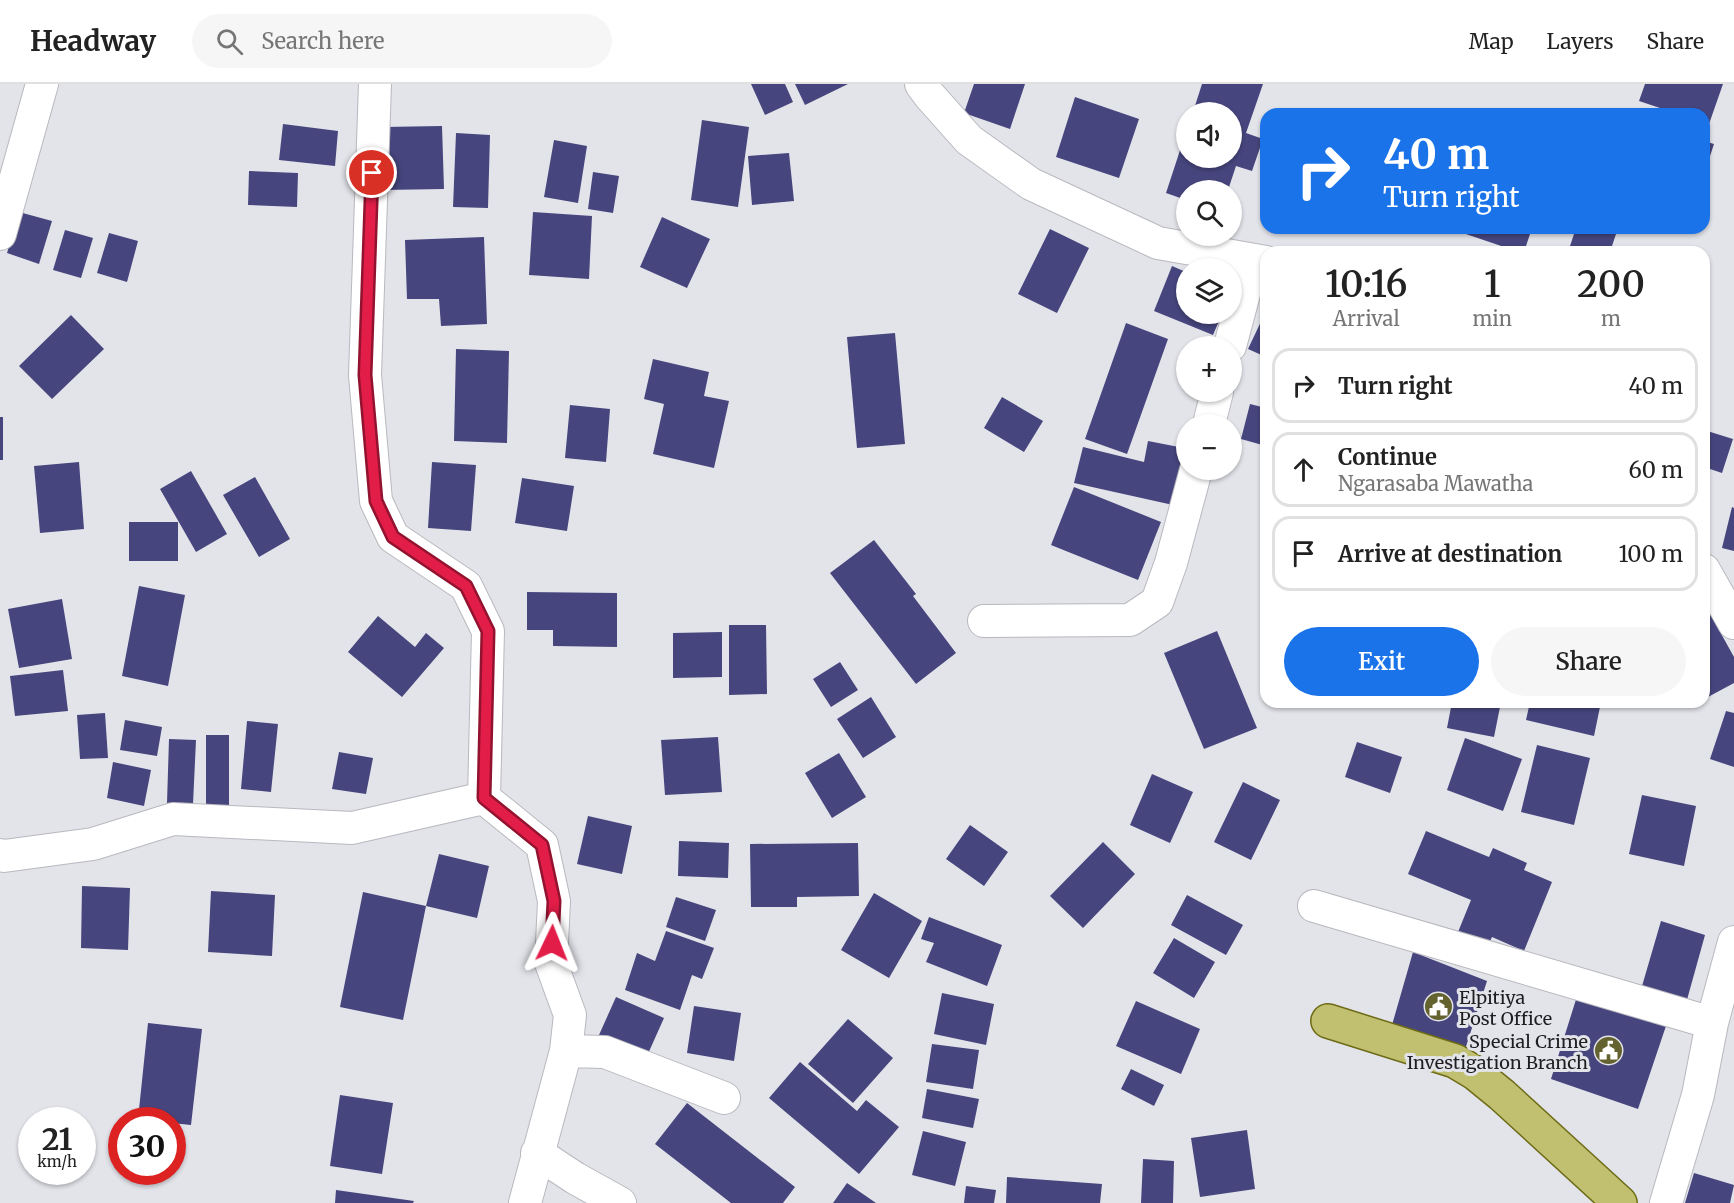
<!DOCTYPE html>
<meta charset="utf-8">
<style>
:root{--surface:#fff;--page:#f6f6f6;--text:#222;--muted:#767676;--line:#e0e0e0;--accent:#1a73e8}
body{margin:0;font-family:Merriweather,serif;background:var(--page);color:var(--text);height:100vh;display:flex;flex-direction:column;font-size:22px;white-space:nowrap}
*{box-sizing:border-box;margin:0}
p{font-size:20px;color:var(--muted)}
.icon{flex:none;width:33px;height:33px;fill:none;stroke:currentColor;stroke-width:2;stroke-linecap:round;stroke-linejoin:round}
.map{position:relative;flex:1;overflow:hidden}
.drawer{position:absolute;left:1260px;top:162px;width:450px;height:462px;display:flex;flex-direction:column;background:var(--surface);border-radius:18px;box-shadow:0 2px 4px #0004}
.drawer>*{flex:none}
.guide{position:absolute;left:1260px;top:24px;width:450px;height:126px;border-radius:18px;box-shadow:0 2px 4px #0004;background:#1a73e8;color:#fff;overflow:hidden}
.controls{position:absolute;left:1176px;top:18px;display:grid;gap:12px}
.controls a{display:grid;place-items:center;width:66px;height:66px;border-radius:50%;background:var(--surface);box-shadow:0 2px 4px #0004;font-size:30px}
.speed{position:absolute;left:18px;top:1023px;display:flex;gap:12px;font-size:30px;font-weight:700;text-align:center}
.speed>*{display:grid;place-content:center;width:78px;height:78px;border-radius:50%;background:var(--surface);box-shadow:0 2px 4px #0004;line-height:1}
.speed small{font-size:15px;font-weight:400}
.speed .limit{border:9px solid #d22;background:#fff;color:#111}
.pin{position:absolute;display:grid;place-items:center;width:51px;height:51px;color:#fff;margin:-26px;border:3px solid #fff;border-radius:50%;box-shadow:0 2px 6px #0007}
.me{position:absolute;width:66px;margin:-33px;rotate:2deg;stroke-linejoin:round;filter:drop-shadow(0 0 4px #0008)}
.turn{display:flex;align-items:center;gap:21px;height:126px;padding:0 24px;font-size:27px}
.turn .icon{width:78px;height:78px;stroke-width:2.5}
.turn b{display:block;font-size:42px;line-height:51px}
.eta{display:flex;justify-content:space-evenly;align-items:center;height:102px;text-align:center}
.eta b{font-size:36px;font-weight:600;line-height:42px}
.primary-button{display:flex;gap:12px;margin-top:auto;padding:12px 24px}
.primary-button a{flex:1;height:69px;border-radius:36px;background:var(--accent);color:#fff;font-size:24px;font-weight:600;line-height:69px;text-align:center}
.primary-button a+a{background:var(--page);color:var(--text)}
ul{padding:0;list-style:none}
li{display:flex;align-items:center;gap:18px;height:75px;margin:0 12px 9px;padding:0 12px;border:3px solid var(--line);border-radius:18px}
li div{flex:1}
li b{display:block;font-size:22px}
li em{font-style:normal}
header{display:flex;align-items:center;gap:36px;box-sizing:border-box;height:84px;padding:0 30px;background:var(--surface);border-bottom:2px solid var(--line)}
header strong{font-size:28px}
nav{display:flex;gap:33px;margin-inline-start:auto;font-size:21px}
.search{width:420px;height:54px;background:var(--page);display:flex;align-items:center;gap:15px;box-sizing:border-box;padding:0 21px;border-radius:33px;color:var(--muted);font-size:22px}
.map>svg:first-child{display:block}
.building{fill:#46457d}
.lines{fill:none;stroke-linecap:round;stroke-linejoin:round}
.minor-casing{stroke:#b8b8bf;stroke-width:34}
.major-casing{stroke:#6d6b16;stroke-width:36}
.minor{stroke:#fff;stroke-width:32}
.major{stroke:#c1bf70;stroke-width:33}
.route-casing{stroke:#92132f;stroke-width:15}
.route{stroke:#e11d48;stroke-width:10}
.labels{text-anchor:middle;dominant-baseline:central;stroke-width:6;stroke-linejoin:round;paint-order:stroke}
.poi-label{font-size:18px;fill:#1e1e20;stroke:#e3e4ea;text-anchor:start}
</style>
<header>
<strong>Headway</strong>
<div class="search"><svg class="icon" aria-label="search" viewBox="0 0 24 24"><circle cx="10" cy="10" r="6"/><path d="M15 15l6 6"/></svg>Search here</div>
<nav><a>Map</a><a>Layers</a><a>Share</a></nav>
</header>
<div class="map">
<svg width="1734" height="1119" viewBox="0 0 1734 1119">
<rect width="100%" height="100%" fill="#e3e4ea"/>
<!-- building -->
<path class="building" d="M751 0H785L793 18 765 31Z
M795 0H848L805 21Z
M974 0H1025L1010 45 964 29Z
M1202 0H1263L1246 49 1263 55 1252 87 1236 82 1228 106H1186V116L1166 109 1186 48V74H1232V28H1193Z
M1645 0H1723L1709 40 1704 39V30H1678L1639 17Z
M1075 13 1139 35 1119 94 1056 73Z
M702 36 749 43 738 123 691 116Z
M283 40 338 47 335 82 279 76Z
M442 42 444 105 384 106 383 43Z
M456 49 490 51 488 124 453 123Z
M554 56 587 62 578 119 544 113Z
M1704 57 1714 60 1704 90Z
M789 69 794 117 752 121 748 72Z
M249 87 298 89 297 123 248 121Z
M593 88 619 92 613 129 588 125Z
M19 128 52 137 39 180 7 169Z
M533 128 592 132 589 195 529 191Z
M662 133 710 155 687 204 640 183Z
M1455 144H1532L1524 168H1519L1454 146Z
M1576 144H1618L1610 168H1568Z
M1050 145 1089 164 1057 229 1018 210Z
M65 146 93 154 81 194 53 186Z
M109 149 138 157 127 198 97 189Z
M484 153 487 240 441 242 439 215H407L405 156Z
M1172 182 1186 188V230H1222L1213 251 1154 227Z
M1266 227V273L1248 265Z
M71 231 104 265 52 315 19 282Z
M1126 239 1168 255 1127 370 1085 355Z
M895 249 905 360 857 364 847 253Z
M456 265 509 267 507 359 454 357Z
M653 275 709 288 704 312 729 317 714 384 653 370 664 320 644 315Z
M1002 313 1043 337 1024 368 984 344Z
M1250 320 1266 324V362L1241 355Z
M570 321 610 325 606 378 565 374Z
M0 333H3V376H0Z
M1704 346 1733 355 1722 389 1704 383Z
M1148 357 1184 364 1173 421 1074 399 1083 363 1144 378Z
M79 378 84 445 40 449 34 382Z
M432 378 476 381 471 447 428 444Z
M191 387 227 450 196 468 160 405Z
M255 393 290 455 259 473 223 411Z
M522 394 574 402 567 447 515 439Z
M1074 403 1161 438 1138 496 1051 461Z
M1732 423 1734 424V467L1722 464Z
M129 438H178V477H129Z
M874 456 916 510 913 512 956 569 916 600 830 489Z
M139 502 185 511 168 602 122 592Z
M527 508 617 509V563L553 562V546H527Z
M62 515 72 575 19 584 8 525Z
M1709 528 1734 573V599L1708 613 1704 607V531Z
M378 532 415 563 426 549 444 564 402 613 348 568Z
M729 541H766L767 610 729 611Z
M1217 547 1257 644 1204 665 1164 569Z
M722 548V593L673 594V549Z
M840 578 858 606 831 623 813 595Z
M63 586 68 627 15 632 10 592Z
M871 613 896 653 863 674 837 635Z
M1452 618H1501L1494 653 1447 644Z
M1530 618H1601L1594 652 1526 636Z
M1726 627 1734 629V683L1710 675Z
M105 629 108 674 80 675 77 631Z
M125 636 162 643 157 672 120 666Z
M247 637 278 640 271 708 241 705Z
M206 651H229V724L206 723Z
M718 653 722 708 665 711 661 656Z
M1465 654 1522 675 1503 727 1447 706Z
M169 655 196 656 193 720 167 719Z
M1357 658 1402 673 1390 709 1345 693Z
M1537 661 1590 674 1574 741 1521 728Z
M339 668 373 674 366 710 332 705Z
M839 669 866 713 832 734 805 689Z
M113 678 151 686 144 722 107 714Z
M1152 690 1193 708 1170 759 1130 741Z
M1243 698 1280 716 1251 776 1214 758Z
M1642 711 1696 722 1684 782 1629 770Z
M588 732 632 742 622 790 577 780Z
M970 741 1008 768 984 802 946 775Z
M1426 747 1489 773 1493 764 1527 779 1524 786 1552 798 1524 867 1492 853 1486 866 1456 853 1471 816 1408 790Z
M679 757 729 759 728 794 678 792Z
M1103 758 1135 790 1083 844 1050 812Z
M858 759 859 812 797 813V823H751L750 760Z
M439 770 489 782 477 834 426 822 403 936 340 923 363 808 426 822Z
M82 802 130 804 128 866 81 864Z
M211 807 275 811 272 872 208 868Z
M874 809 922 837 889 894 841 866Z
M1187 811 1243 841 1226 871 1171 841Z
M676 813 716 826 705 857 666 843Z
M929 833 1002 861 987 902 926 878 934 859 921 855Z
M1661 837 1705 851 1685 923 1640 909Z
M666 847 714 864 702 895 692 891 680 926 625 906 637 869 655 877Z
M1174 854 1215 878 1194 914 1153 889Z
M1413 868 1487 897 1463 972 1390 948Z
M1579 906 1667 939 1638 1025 1551 995Z
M942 909 994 920 986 961 934 950Z
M616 913 664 934 647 972 599 951Z
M1136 917 1200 945 1181 990 1116 962Z
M694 922 741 929 734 977 687 969Z
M848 935 893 974 853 1019 808 980Z
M148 939 202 945 191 1041 172 1039V1036L138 1035Z
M932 960 979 966 973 1005 926 998Z
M800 978 857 1027 866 1016 899 1043 859 1090 769 1014Z
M1131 985 1164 1001 1154 1022 1121 1005Z
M927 1005 979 1015 973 1044 922 1034Z
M340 1011 393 1019 382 1090 330 1082Z
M687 1019 795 1103 783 1119H731L655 1060Z
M1247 1046 1255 1105 1200 1113 1191 1054Z
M923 1047 966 1058 955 1102 912 1091Z
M1143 1075 1174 1077 1173 1119H1141Z
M1694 1089 1734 1101 1730 1119H1685Z
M1007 1093 1102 1100 1100 1119H1006Z
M847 1099 876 1119H833Z
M966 1102 996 1106 994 1119H964Z
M336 1106 414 1117 413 1119H335Z"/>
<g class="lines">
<defs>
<path id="minor" d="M375 0 365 291 376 417 393 453 466 502 488 547 484 714 542 761 554 817 551 879 570 931 566 967 525 1119
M921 0 929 11 969 56 1031 100 1158 159 1266 178
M0 150 42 0
M1230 262 1253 176
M1209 340 1217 308
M1704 486 1734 539
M984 537 1130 536 1157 518 1171 479 1196 386
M0 771 4 772 93 760 173 735 352 744 484 714
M1314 822 1712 939
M566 967 605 968 724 1014
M537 1069 575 1094 620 1119
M1666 1119 1698 1011 1712 939 1734 858"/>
<path id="major" d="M1328 937 1455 977 1475 989 1502 1011 1620 1119"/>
</defs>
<!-- minor casing -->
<use href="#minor" class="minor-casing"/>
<!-- major casing -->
<use href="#major" class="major-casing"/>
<!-- minor -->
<use href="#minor" class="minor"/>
<!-- major -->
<use href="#major" class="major"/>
</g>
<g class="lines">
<defs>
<path id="route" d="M372 89 365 291 376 417 393 453 466 502 488 547 484 714 542 761 554 817 552 859"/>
</defs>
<!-- route casing -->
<use href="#route" class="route-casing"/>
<!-- route -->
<use href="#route" class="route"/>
</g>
<!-- icons -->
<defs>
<symbol id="civic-disc" viewBox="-11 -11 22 22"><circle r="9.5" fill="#646330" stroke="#e3e4ea"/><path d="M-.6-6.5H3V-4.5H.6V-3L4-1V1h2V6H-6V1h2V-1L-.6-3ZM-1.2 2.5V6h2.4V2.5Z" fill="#fff"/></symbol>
</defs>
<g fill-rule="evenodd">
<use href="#civic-disc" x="1422" y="906" width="33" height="33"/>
<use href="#civic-disc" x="1592" y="950" width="33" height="33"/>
</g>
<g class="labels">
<!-- poi labels -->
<g class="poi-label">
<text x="1459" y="913">Elpitiya<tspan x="1459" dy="21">Post Office</tspan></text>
<text x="1588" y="957" text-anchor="end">Special Crime<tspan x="1588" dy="21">Investigation Branch</tspan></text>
</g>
</g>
</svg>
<div class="controls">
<a><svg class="icon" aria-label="sound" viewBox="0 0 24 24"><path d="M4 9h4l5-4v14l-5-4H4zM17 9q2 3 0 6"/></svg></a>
<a><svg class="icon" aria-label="search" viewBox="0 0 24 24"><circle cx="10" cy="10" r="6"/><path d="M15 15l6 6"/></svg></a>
<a><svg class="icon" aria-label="layers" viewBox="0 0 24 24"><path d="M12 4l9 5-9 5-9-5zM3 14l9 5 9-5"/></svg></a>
<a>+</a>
<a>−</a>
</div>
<div class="speed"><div>21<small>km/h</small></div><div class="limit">30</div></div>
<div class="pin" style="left:372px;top:89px;background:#d93025"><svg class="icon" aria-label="arrive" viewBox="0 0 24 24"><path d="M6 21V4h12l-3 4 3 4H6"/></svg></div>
<svg class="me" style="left:552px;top:859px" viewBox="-20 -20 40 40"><path d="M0-17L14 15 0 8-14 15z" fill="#e11d48" stroke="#fff" stroke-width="4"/></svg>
<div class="guide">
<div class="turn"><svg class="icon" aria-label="right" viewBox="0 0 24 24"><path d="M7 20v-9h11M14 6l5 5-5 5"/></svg><div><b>40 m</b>Turn right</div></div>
</div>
<section class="drawer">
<div class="eta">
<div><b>10:16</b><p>Arrival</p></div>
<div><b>1</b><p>min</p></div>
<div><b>200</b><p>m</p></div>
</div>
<ul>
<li><svg class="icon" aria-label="right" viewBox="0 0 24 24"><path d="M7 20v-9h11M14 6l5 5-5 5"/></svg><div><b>Turn right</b></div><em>40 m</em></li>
<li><svg class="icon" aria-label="ahead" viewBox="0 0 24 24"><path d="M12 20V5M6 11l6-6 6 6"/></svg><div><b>Continue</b><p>Ngarasaba Mawatha</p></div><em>60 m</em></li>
<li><svg class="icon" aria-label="arrive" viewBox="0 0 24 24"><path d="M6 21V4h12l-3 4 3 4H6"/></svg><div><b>Arrive at destination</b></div><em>100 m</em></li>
</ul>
<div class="primary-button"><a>Exit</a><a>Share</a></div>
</section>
</div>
